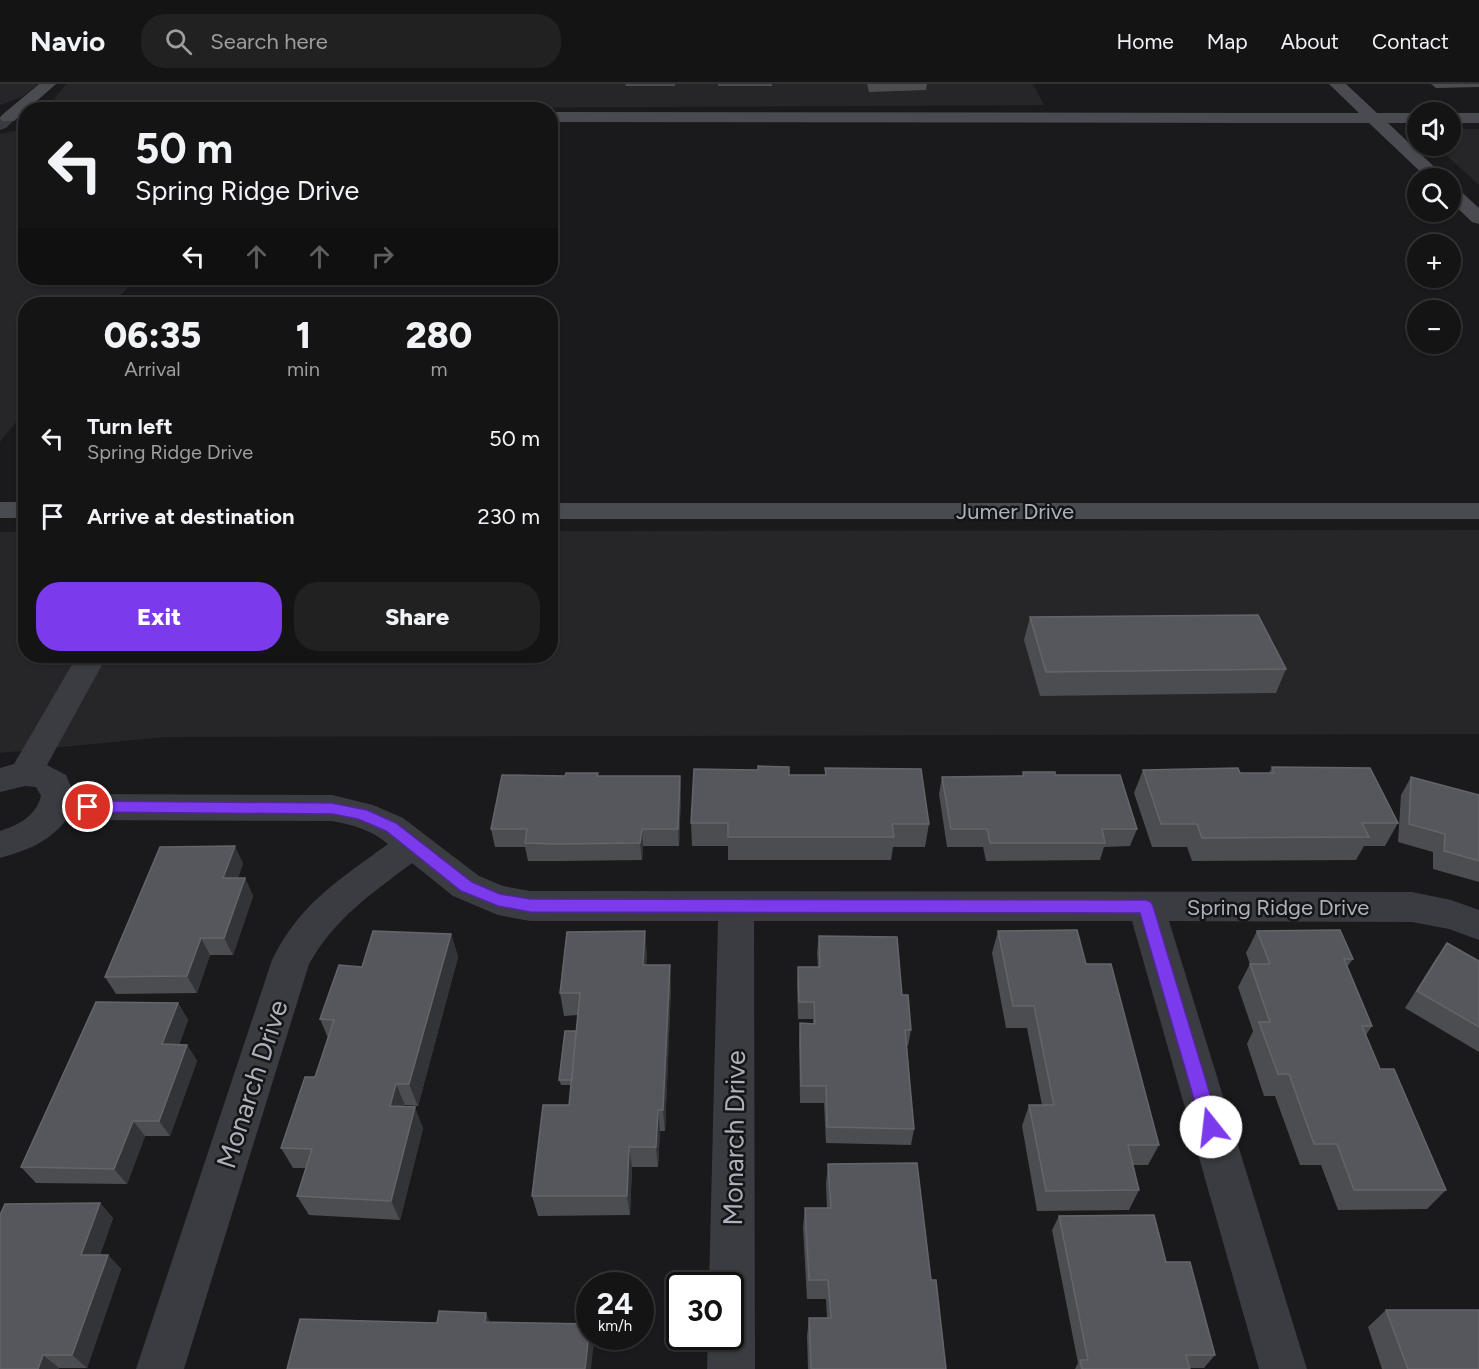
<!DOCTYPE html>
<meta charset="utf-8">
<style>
:root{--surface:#141415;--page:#212122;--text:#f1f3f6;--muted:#9d9ea0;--line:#333334;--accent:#7c3aed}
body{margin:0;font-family:Figtree,sans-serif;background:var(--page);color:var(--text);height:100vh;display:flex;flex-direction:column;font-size:22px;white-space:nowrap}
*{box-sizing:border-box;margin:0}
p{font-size:20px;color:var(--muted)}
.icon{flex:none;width:33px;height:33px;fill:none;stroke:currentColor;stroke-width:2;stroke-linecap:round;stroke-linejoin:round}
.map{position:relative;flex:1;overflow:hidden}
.drawer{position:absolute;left:18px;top:213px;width:540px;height:366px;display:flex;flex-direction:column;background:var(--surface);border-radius:24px;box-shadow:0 2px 4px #0004,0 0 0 2px var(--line)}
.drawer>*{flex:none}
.guide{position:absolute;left:18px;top:18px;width:540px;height:183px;border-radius:24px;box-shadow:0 2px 4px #0004,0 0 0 2px var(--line);background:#141415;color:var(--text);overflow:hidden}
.buttons{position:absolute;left:1407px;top:18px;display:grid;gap:12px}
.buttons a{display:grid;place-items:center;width:54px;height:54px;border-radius:50%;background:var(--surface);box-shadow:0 2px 4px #0004,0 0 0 2px var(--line);font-size:30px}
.speed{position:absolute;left:576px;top:1188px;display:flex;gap:12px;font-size:30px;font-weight:700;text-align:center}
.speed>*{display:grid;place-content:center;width:78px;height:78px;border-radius:50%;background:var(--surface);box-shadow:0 2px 4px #0004,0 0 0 2px var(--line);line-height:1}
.speed small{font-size:15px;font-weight:400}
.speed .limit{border:3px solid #111;border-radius:9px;background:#fff;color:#111}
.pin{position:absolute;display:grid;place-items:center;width:51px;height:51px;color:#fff;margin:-26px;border:3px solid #fff;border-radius:50%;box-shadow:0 2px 6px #0007}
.me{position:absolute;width:66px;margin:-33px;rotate:344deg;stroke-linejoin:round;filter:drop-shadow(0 0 4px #0008)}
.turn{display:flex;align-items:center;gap:21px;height:126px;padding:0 18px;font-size:27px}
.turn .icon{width:78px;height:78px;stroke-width:2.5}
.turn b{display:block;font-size:42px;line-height:51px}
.lanes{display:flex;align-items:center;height:57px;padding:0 18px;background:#0003;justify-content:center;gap:30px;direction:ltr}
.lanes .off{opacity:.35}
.eta{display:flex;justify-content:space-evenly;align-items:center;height:102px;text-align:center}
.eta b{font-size:36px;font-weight:800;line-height:42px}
.action{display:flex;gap:12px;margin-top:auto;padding:12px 18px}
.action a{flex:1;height:69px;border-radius:24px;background:var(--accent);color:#fff;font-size:24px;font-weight:800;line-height:69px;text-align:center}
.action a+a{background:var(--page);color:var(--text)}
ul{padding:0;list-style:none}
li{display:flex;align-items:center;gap:18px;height:78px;padding:0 18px}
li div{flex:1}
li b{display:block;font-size:22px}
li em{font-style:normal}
header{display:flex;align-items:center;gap:36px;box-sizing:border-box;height:84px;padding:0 30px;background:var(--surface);border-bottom:2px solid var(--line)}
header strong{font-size:28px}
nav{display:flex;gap:33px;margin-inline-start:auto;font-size:21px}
.search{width:420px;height:54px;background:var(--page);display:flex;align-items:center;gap:15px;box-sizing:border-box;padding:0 21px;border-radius:24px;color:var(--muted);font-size:22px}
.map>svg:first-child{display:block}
.built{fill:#262629}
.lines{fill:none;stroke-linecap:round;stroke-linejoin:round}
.street{fill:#3b3c41;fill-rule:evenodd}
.secondary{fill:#494b51;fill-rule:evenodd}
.wall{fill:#4b4d51}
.shaded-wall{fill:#333437}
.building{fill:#56575c;stroke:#64656b;stroke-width:1.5}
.route{fill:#7c3aed;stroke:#51269a;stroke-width:1.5}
.labels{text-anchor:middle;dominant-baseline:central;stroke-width:5;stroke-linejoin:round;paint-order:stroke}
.street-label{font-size:22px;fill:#adb1bb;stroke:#151517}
.near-street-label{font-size:27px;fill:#adb1bb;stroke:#151517}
</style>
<header>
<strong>Navio</strong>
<div class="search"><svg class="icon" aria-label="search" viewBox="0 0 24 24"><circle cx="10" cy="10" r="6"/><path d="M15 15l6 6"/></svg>Search here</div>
<nav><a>Home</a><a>Map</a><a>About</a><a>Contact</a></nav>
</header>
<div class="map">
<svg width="1479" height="1285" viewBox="0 0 1479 1285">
<rect width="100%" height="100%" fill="#1a1a1c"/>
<!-- built -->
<path class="built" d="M0 0H38L22 13 0 21Z
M66 0H1033L1044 21 276 25 78 23 54 15Z
M1451 45H1479V101L1436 62H1450Z
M19 46H26V194H136L113 220H26L25 327 0 358V50Z
M1479 446V650L166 653 0 669V448H25L26 572H550L551 447Z"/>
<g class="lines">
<!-- street -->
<path class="street" d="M8 29 16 34 6 44 0 46V33Z
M77 572H107L47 681 66 691 74 710 332 711 373 721 403 734 479 792 503 802 530 807 1412 808 1451 816 1479 826V856L1449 845 1412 838 1169 837 1307 1285H1259L1132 837H754L755 1285H707L708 1252H730V1202H709L718 837H530L498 831 453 812 412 779C371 810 335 834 309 880L184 1285H136L272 876C300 819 339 796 388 760 372 746 353 741 332 737L66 736C48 759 27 766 0 774V747C19 741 36 732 41 712L36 703 25 702 0 708V684L14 680Z"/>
<!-- secondary -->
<path class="secondary" d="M39 0H56L14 37H2L0 34 2 31Z
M1329 0H1346L1377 29H1418V39H1388L1446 94H1427L1369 39 550 38V28L1359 29Z
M1450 29H1479V39H1450Z
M1450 102 1456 103 1479 124V140L1472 138 1450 117Z
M0 418H26V434H0Z
M550 419H1479V435H550Z"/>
</g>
<!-- wall -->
<path class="wall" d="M625 0H675V2H626Z
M718 0H772V2H718Z
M867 0H927L926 6 869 8Z
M1431 0H1479V3L1436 4Z
M1030 533 1286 585 1276 609 1040 612 1024 556Z
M1272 683 1398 739 1385 762H1364L1356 776 1192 777 1187 763H1152L1134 709 1143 686 1240 689H1269Z
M825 684 929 740 925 763H893L891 776H728V762H692L691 739 789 691H825Z
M1023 688 1055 691 1137 745 1130 762 1104 763 1100 776 986 777 983 763H947L939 710 942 693 1022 692Z
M598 692H680L681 710 679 762H643L642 776 562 777H528L525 763H495L491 745Z
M1411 693 1479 711V798L1433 785V768L1398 758 1401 711Z
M243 779 238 794H245L253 812 233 871H210L197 909 116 910 105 893Z
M998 847 1086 880 1159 1061 1148 1081H1133L1139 1106 1129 1126 1037 1127 1022 1042 1029 1021H1042L1027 944H1006L992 869Z
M1257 847 1353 875 1347 883 1372 942 1366 951 1380 985 1446 1106 1427 1125 1338 1126 1321 1081H1300L1275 1012H1264L1247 960 1253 947 1238 903 1250 880 1246 869Z
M451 850 458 873 418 1022 405 1021 404 1023 423 1044 400 1136 309 1131 297 1112 306 1084H293L281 1064 315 993 328 954 320 935 362 883Z
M819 852 902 911 911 946 908 962H907L914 1045 911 1061 826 1059 824 1019H800L799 956 800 939H813V935H798L797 900 798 883H818L817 869Z
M1447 859 1479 877V968L1405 924 1435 876Z
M647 870 646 881 671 903 665 1047H660L658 1083H632L630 1131 538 1132 532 1112 569 1021 571 1001H561L559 996 576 947 578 931 564 932 560 909Z
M178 919 188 936 179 961H187L197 977 170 1052H145L127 1100 36 1099 21 1083Z
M828 1080 931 1196 946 1285H808L807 1252 809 1234H827L826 1215H807L803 1143 805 1124H827L826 1100Z
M100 1119 113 1134 100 1171H108L121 1185 87 1284H59L58 1285H0Z
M1059 1132 1166 1178 1215 1271 1204 1284H1190V1285H1075L1078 1279 1052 1146Z
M1386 1226 1479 1285H1382L1368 1243Z"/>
<!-- shaded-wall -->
<path class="shaded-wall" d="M680 692 681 710 679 762 678 745Z
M642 745 643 762 642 776 640 759Z
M235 762 243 779 232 812 223 794Z
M245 794 253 812 233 871 224 854Z
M645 847 647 870 645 903 643 881Z
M451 850 458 873 418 1022 409 1000Z
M201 854 210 871 197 909 187 892Z
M670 881 671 903 665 1047 663 1026Z
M178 919 188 936 173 977 162 960Z
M187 961 197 977 170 1052 159 1037Z
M396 1000 405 1021 398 1043 390 1022Z
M415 1023 423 1044 400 1136 391 1117Z
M658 1026 660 1047 658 1083 656 1063Z
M133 1037 145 1052 127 1100 114 1085Z
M629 1063 632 1083 630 1131 627 1112Z
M100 1119 113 1134 95 1185 81 1171Z
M108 1171 121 1185 87 1284 72 1271Z
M486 1229 494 1247 485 1238Z
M590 1241V1252H593L594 1257 591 1285H585Z
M43 1271 59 1284 58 1285H38Z"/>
<!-- building -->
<path class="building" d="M1258 531 1286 585 1046 588 1030 533Z
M758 682 789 683V691H826L825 684 921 685 929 740H892L894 753H728V739H691L694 685 758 686Z
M1272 683 1370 684 1398 739H1362L1369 753 1202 754 1197 740H1161L1143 686 1238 684 1240 689H1274Z
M1023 688H1055V691H1120L1137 745H1102L1105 759H990L987 745H951L942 693 1024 692Z
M566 689H598L597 692H680L678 745H642L640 759 559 760 525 759 527 745H491L502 691 565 692Z
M1411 693 1479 711V777L1444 767 1445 750 1409 740Z
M235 762 223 794H245L224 854H201L187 892 105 893 160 763Z
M1077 846 1086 880H1111L1159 1061H1128L1139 1106 1046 1107 1029 1021H1054L1034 922H1013L998 847Z
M1340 846 1353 875H1344L1372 942H1362L1380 985H1394L1446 1106H1354L1337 1060H1314L1289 990H1278L1259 938H1270L1250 880H1270L1257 847Z
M373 847 451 850 409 1000H396L390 1022 415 1023 391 1117 297 1112 312 1065 281 1064 305 993H315L334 936 320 935 339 881 362 883Z
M645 847 643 881H670L663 1026H658L656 1063H629L627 1112H532L543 1021H569L580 909H560L567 848Z
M819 852 897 853 902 911H908L911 946H905L914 1045 827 1043 826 1002H801L800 939 815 940 814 918H799L798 883H820Z
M1447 859 1479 877V943L1417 907Z
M96 918 178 919 162 960 187 961 159 1037H133L114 1085 21 1083Z
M565 947H576L572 996H559Z
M917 1079 931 1196H936L946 1285H811L809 1234H831L828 1196H809L805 1124H831L828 1080Z
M100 1119 81 1171H108L72 1271H43L38 1285H0V1131L5 1120Z
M1154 1131 1166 1178H1190L1215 1271H1186L1190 1285H1082L1080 1276H1088L1059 1132Z
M1386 1226H1479V1285H1408Z
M439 1227 486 1229 485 1238 590 1240 585 1285H287L300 1235 437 1239Z"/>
<!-- route -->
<path class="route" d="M88 717 332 719 367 726 396 739 472 798 500 810 530 815 1146 816 1151 818 1153 822 1220 1043 1217 1049 1211 1051 1204 1049 1202 1043 1140 829 530 828 498 822 461 807 386 747 358 735 332 730 88 728 83 727 81 723 83 719Z"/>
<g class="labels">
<!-- street labels -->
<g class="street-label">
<text x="1015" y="427">Jumer Drive</text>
<text x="1278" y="823">Spring Ridge Drive</text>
</g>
<!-- near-street labels -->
<g class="near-street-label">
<text transform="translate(252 1000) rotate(-72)">Monarch Drive</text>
<text transform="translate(734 1054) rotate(-89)">Monarch Drive</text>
</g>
</g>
</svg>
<div class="buttons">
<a><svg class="icon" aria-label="sound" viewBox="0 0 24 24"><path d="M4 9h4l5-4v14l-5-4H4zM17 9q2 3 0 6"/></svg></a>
<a><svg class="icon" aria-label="search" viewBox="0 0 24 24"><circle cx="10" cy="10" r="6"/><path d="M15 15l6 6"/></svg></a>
<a>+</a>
<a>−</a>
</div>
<div class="speed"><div>24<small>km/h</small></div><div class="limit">30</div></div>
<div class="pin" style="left:88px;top:723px;background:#d93025"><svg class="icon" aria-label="arrive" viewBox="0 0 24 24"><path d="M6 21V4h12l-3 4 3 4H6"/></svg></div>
<svg class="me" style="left:1211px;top:1043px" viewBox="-20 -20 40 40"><circle r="19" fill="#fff"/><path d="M0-13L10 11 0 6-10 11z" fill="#7c3aed"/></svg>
<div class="guide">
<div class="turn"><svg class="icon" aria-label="left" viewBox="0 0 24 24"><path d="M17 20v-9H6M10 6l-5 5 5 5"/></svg><div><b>50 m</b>Spring Ridge Drive</div></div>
<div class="lanes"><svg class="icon" aria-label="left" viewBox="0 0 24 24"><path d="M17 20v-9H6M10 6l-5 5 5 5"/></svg><svg class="icon off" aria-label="ahead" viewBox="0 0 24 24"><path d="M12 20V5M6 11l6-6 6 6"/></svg><svg class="icon off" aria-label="ahead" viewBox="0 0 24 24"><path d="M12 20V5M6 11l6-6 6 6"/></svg><svg class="icon off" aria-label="right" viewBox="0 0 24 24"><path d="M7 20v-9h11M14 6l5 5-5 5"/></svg></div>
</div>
<section class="drawer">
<div class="eta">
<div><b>06:35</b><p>Arrival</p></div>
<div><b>1</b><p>min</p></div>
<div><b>280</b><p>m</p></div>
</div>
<ul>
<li><svg class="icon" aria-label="left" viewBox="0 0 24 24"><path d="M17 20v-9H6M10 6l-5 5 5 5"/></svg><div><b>Turn left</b><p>Spring Ridge Drive</p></div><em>50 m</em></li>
<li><svg class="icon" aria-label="arrive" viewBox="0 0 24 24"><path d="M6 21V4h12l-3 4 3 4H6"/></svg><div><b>Arrive at destination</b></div><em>230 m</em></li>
</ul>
<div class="action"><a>Exit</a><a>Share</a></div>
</section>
</div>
